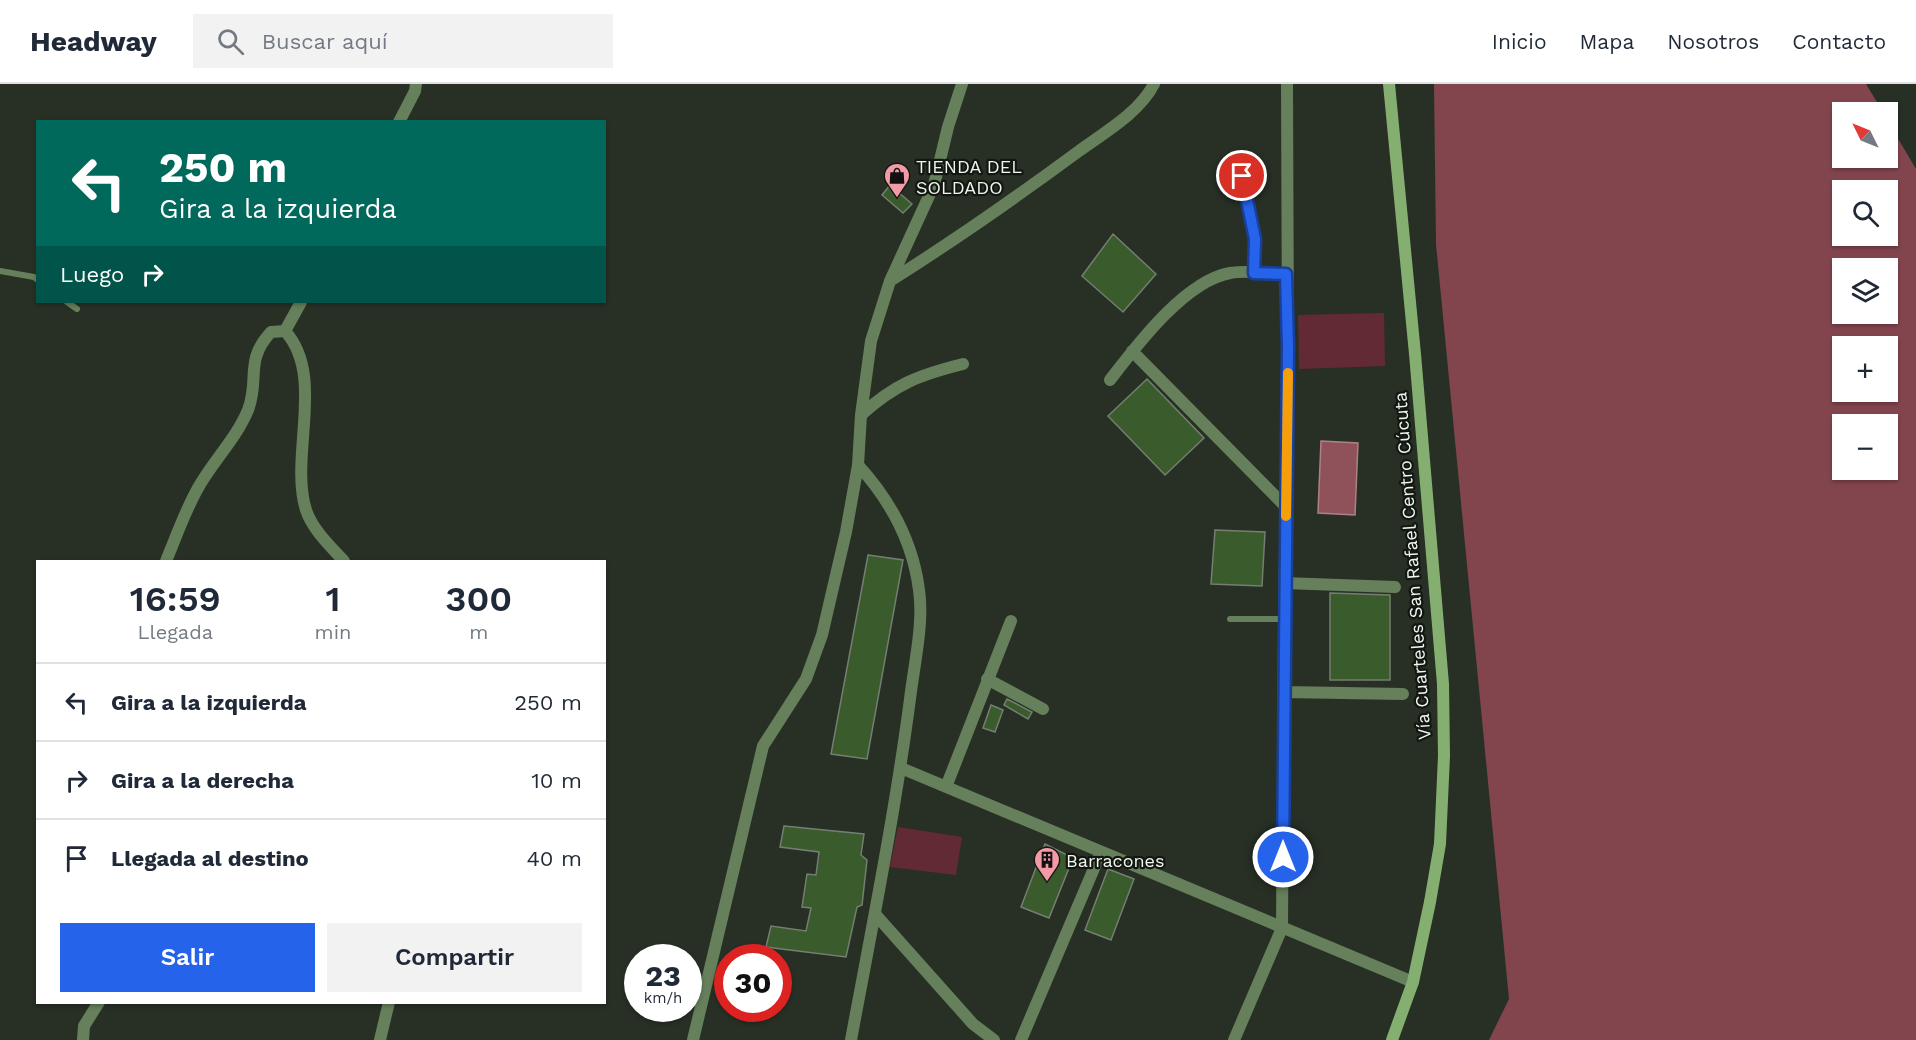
<!DOCTYPE html>
<html lang="es">
<meta charset="utf-8">
<style>
:root{--surface:#fff;--page:#f2f2f3;--text:#1f2937;--muted:#747a83;--line:#e0e1e3;--accent:#2563eb}
body{margin:0;font-family:"Work Sans",sans-serif;background:var(--page);color:var(--text);height:100vh;display:flex;flex-direction:column;font-size:22px;white-space:nowrap}
*{box-sizing:border-box;margin:0}
p{font-size:20px;color:var(--muted)}
.icon{flex:none;width:33px;height:33px;fill:none;stroke:currentColor;stroke-width:2;stroke-linecap:round;stroke-linejoin:round}
.map{position:relative;flex:1;overflow:hidden}
.side{position:absolute;left:36px;top:476px;width:570px;height:444px;display:flex;flex-direction:column;background:var(--surface);border-radius:0px;box-shadow:0 2px 4px #0004}
.side>*{flex:none}
.hud{position:absolute;left:36px;top:36px;width:570px;height:183px;border-radius:0px;box-shadow:0 2px 4px #0004;background:#00695c;color:#fff;overflow:hidden}
.needle{width:39px;rotate:313deg}
.tools{position:absolute;left:1832px;top:18px;display:grid;gap:12px}
.tools a{display:grid;place-items:center;width:66px;height:66px;border-radius:0px;background:var(--surface);box-shadow:0 2px 4px #0004;font-size:30px}
.speed{position:absolute;left:624px;top:860px;display:flex;gap:12px;font-size:30px;font-weight:700;text-align:center}
.speed>*{display:grid;place-content:center;width:78px;height:78px;border-radius:50%;background:var(--surface);box-shadow:0 2px 4px #0004;line-height:1}
.speed small{font-size:15px;font-weight:400}
.speed .limit{border:9px solid #d22;background:#fff;color:#111}
.pin{position:absolute;display:grid;place-items:center;width:51px;height:51px;color:#fff;margin:-26px;border:3px solid #fff;border-radius:50%;box-shadow:0 2px 6px #0007}
.me{position:absolute;width:66px;margin:-33px;rotate:0deg;stroke-linejoin:round;filter:drop-shadow(0 0 4px #0008)}
.turn{display:flex;align-items:center;gap:21px;height:126px;padding:0 24px;font-size:27px}
.turn .icon{width:78px;height:78px;stroke-width:2.5}
.turn b{display:block;font-size:42px;line-height:51px}
.then{display:flex;align-items:center;height:57px;padding:0 24px;background:#0003;gap:12px;font-size:22px}
.eta{display:flex;justify-content:space-evenly;align-items:center;height:102px;text-align:center}
.eta b{font-size:36px;font-weight:600;line-height:42px}
.primary-button{display:flex;gap:12px;margin-top:auto;padding:12px 24px}
.primary-button a{flex:1;height:69px;border-radius:0px;background:var(--accent);color:#fff;font-size:24px;font-weight:600;line-height:69px;text-align:center}
.primary-button a+a{background:var(--page);color:var(--text)}
ul{padding:0;list-style:none}
li{display:flex;align-items:center;gap:18px;height:78px;padding:0 24px;border-top:2px solid var(--line)}
li div{flex:1}
li b{display:block;font-size:22px}
li em{font-style:normal}
header{display:flex;align-items:center;gap:36px;box-sizing:border-box;height:84px;padding:0 30px;background:var(--surface);border-bottom:2px solid var(--line)}
header strong{font-size:28px}
nav{display:flex;gap:33px;margin-inline-start:auto;font-size:21px}
.search{width:420px;height:54px;background:var(--page);display:flex;align-items:center;gap:15px;box-sizing:border-box;padding:0 21px;border-radius:0px;color:var(--muted);font-size:22px}
.map>svg:first-child{display:block}
.green{fill:#622b34}
.forest{fill:#82454e;fill-rule:evenodd}
.water{fill:#8f515a;stroke:#ac8286;stroke-width:1.5}
.building{fill:#3a5b2b;stroke:#757e72;stroke-width:1.5}
.lines{fill:none;stroke-linecap:round;stroke-linejoin:round}
.lane{stroke:#65805a;stroke-width:6}
.street{stroke:#65805a;stroke-width:12}
.secondary{stroke:#84af71;stroke-width:12}
.route-casing{stroke:#184099;stroke-width:15}
.route{stroke:#2563eb;stroke-width:10}
.slow{stroke:#f59e0b;stroke-width:10}
.labels{text-anchor:middle;dominant-baseline:central;stroke-width:4.5;stroke-linejoin:round;paint-order:stroke}
.poi-label{font-size:18px;fill:#f0f5ee;stroke:#131712;text-anchor:start}
.street-label{font-size:18px;fill:#f0f5ee;stroke:#131712}
</style>
<header>
<strong>Headway</strong>
<div class="search"><svg class="icon" aria-label="search" viewBox="0 0 24 24"><circle cx="10" cy="10" r="6"/><path d="M15 15l6 6"/></svg>Buscar aquí</div>
<nav><a>Inicio</a><a>Mapa</a><a>Nosotros</a><a>Contacto</a></nav>
</header>
<div class="map">
<svg width="1916" height="956" viewBox="0 0 1916 956">
<rect width="100%" height="100%" fill="#283025"/>
<!-- green -->
<path class="green" d="M1384 229 1385 282 1299 285 1298 231Z
M898 743 962 753 956 791 890 783Z"/>
<!-- forest -->
<path class="forest" d="M1434 0H1866L1883 28H1842V74H1887V36L1916 85V956H1489L1509 915 1436 160ZM1887 106V152H1842V106ZM1887 184V230H1842V184ZM1842 262H1887V308H1842ZM1842 340H1887V386H1842Z"/>
<!-- water -->
<path class="water" d="M1321 357 1358 359 1355 431 1318 429Z"/>
<!-- building -->
<path class="building" d="M890 101 912 120 903 129 882 111Z
M1113 150 1156 190 1123 228 1082 192Z
M1147 295 1204 354 1165 391 1108 332Z
M1215 446 1265 448 1262 502 1211 500Z
M868 471 903 476 867 675 831 670Z
M1330 509 1390 511V596H1330Z
M1007 615 1032 628 1028 635 1004 621Z
M991 621 1003 626 995 648 983 644Z
M784 742 864 750 861 771 867 776 862 821 857 823 846 873 766 863 771 842 806 847 811 824 802 823 807 790 816 791 819 768 780 763Z
M1045 760 1073 774 1049 834 1021 823Z
M1108 785 1134 795 1111 856 1085 846Z"/>
<g class="lines">
<!-- lane -->
<path class="lane" d="M0 187 34 193 38 196
M67 218 77 225
M1230 535H1283"/>
<!-- street -->
<path class="street" d="M399 38 415 7 416 0
M1242 92 1255 155 1254 189
M890 197C955 156 1018 112 1079 67 1105 48 1139 29 1154 0
M285 247C326 292 289 372 306 426 312 445 331 463 344 477
M285 247 301 218
M1132 267 1286 423
M1110 296C1137 261 1185 197 1230 189 1248 186 1268 189 1286 190
M861 331C895 300 919 291 963 280
M166 477C176 453 185 427 198 404 213 377 236 355 248 326 260 295 244 277 271 248L285 247
M1284 499 1395 503
M987 595 1043 625
M1283 608 1403 610
M901 684 1413 898
M946 703 1011 537
M875 830 973 940 994 956
M83 956 84 942 99 918
M380 956 389 918
M693 956 763 662 806 595 822 551 846 448 858 381 861 331 871 257 890 197 934 101 948 43 962 0
M851 956C872 843 895 729 910 615 914 581 924 539 919 506 913 459 890 416 858 381
M1021 956 1101 768
M1234 956 1282 844 1284 535 1288 263 1287 0"/>
<!-- secondary -->
<path class="secondary" d="M1389 0 1415 270 1443 600 1444 672 1440 760 1430 818 1413 898 1392 956"/>
</g>
<g class="lines">
<defs>
<path id="route" d="M1242 92 1255 155 1254 189 1286 190 1288 263 1283 773"/>
</defs>
<!-- route casing -->
<use href="#route" class="route-casing"/>
<!-- route -->
<use href="#route" class="route"/>
<!-- slow -->
<path class="slow" d="M1286 432 1288 289"/>
</g>
<!-- icons -->
<defs>
<symbol id="shop-pin" viewBox="-11 -11 22 30"><path d="M0 17L-7.5 6A9.5 9.5 0 1 1 7.5 6Z" fill="#f49aa7" stroke="#131712"/><path d="M-5-2.5h2.3a2.7 3.5 0 0 1 5.4 0H5L5.5 6h-11ZM-1.5-2.5h3a1.5 2.3 0 0 0-3 0Z" fill="#111"/></symbol>
<symbol id="building-pin" viewBox="-11 -11 22 30"><path d="M0 17L-7.5 6A9.5 9.5 0 1 1 7.5 6Z" fill="#f49aa7" stroke="#131712"/><path d="M-4-6H4V6H1V3H-1V6H-4ZM-2.5-4.3h1.7v1.8h-1.7ZM.8-4.3h1.7v1.8H.8ZM-2.5-1h1.7V.8h-1.7ZM.8-1h1.7V.8H.8Z" fill="#111"/></symbol>
</defs>
<g fill-rule="evenodd">
<use href="#shop-pin" x="882" y="77" width="30" height="40"/>
<use href="#building-pin" x="1032" y="761" width="30" height="40"/>
</g>
<g class="labels">
<!-- poi labels -->
<g class="poi-label">
<text x="916" y="82">TIENDA DEL<tspan x="916" dy="21">SOLDADO</tspan></text>
<text x="1066" y="776">Barracones</text>
</g>
<!-- street labels -->
<g class="street-label">
<text transform="translate(1412 482) rotate(-94)">Vía Cuarteles San Rafael Centro Cúcuta</text>
</g>
</g>
</svg>
<div class="tools">
<a><svg class="needle" viewBox="-14 -14 28 28"><path d="M0-13l5 13h-10z" fill="#e53935"/><path d="M0 13l5-13h-10z" fill="#747a83"/></svg></a>
<a><svg class="icon" aria-label="search" viewBox="0 0 24 24"><circle cx="10" cy="10" r="6"/><path d="M15 15l6 6"/></svg></a>
<a><svg class="icon" aria-label="layers" viewBox="0 0 24 24"><path d="M12 4l9 5-9 5-9-5zM3 14l9 5 9-5"/></svg></a>
<a>+</a>
<a>−</a>
</div>
<div class="speed"><div>23<small>km/h</small></div><div class="limit">30</div></div>
<div class="pin" style="left:1242px;top:92px;background:#d93025"><svg class="icon" aria-label="arrive" viewBox="0 0 24 24"><path d="M6 21V4h12l-3 4 3 4H6"/></svg></div>
<svg class="me" style="left:1283px;top:773px" viewBox="-20 -20 40 40"><circle r="17" fill="#2563eb" stroke="#fff" stroke-width="3"/><path d="M0-11L8 9 0 5-8 9z" fill="#fff"/></svg>
<div class="hud">
<div class="turn"><svg class="icon" aria-label="left" viewBox="0 0 24 24"><path d="M17 20v-9H6M10 6l-5 5 5 5"/></svg><div><b>250 m</b>Gira a la izquierda</div></div>
<div class="then">Luego<svg class="icon" aria-label="right" viewBox="0 0 24 24"><path d="M7 20v-9h11M14 6l5 5-5 5"/></svg></div>
</div>
<section class="side">
<div class="eta">
<div><b>16:59</b><p>Llegada</p></div>
<div><b>1</b><p>min</p></div>
<div><b>300</b><p>m</p></div>
</div>
<ul>
<li><svg class="icon" aria-label="left" viewBox="0 0 24 24"><path d="M17 20v-9H6M10 6l-5 5 5 5"/></svg><div><b>Gira a la izquierda</b></div><em>250 m</em></li>
<li><svg class="icon" aria-label="right" viewBox="0 0 24 24"><path d="M7 20v-9h11M14 6l5 5-5 5"/></svg><div><b>Gira a la derecha</b></div><em>10 m</em></li>
<li><svg class="icon" aria-label="arrive" viewBox="0 0 24 24"><path d="M6 21V4h12l-3 4 3 4H6"/></svg><div><b>Llegada al destino</b></div><em>40 m</em></li>
</ul>
<div class="primary-button"><a>Salir</a><a>Compartir</a></div>
</section>
</div>
